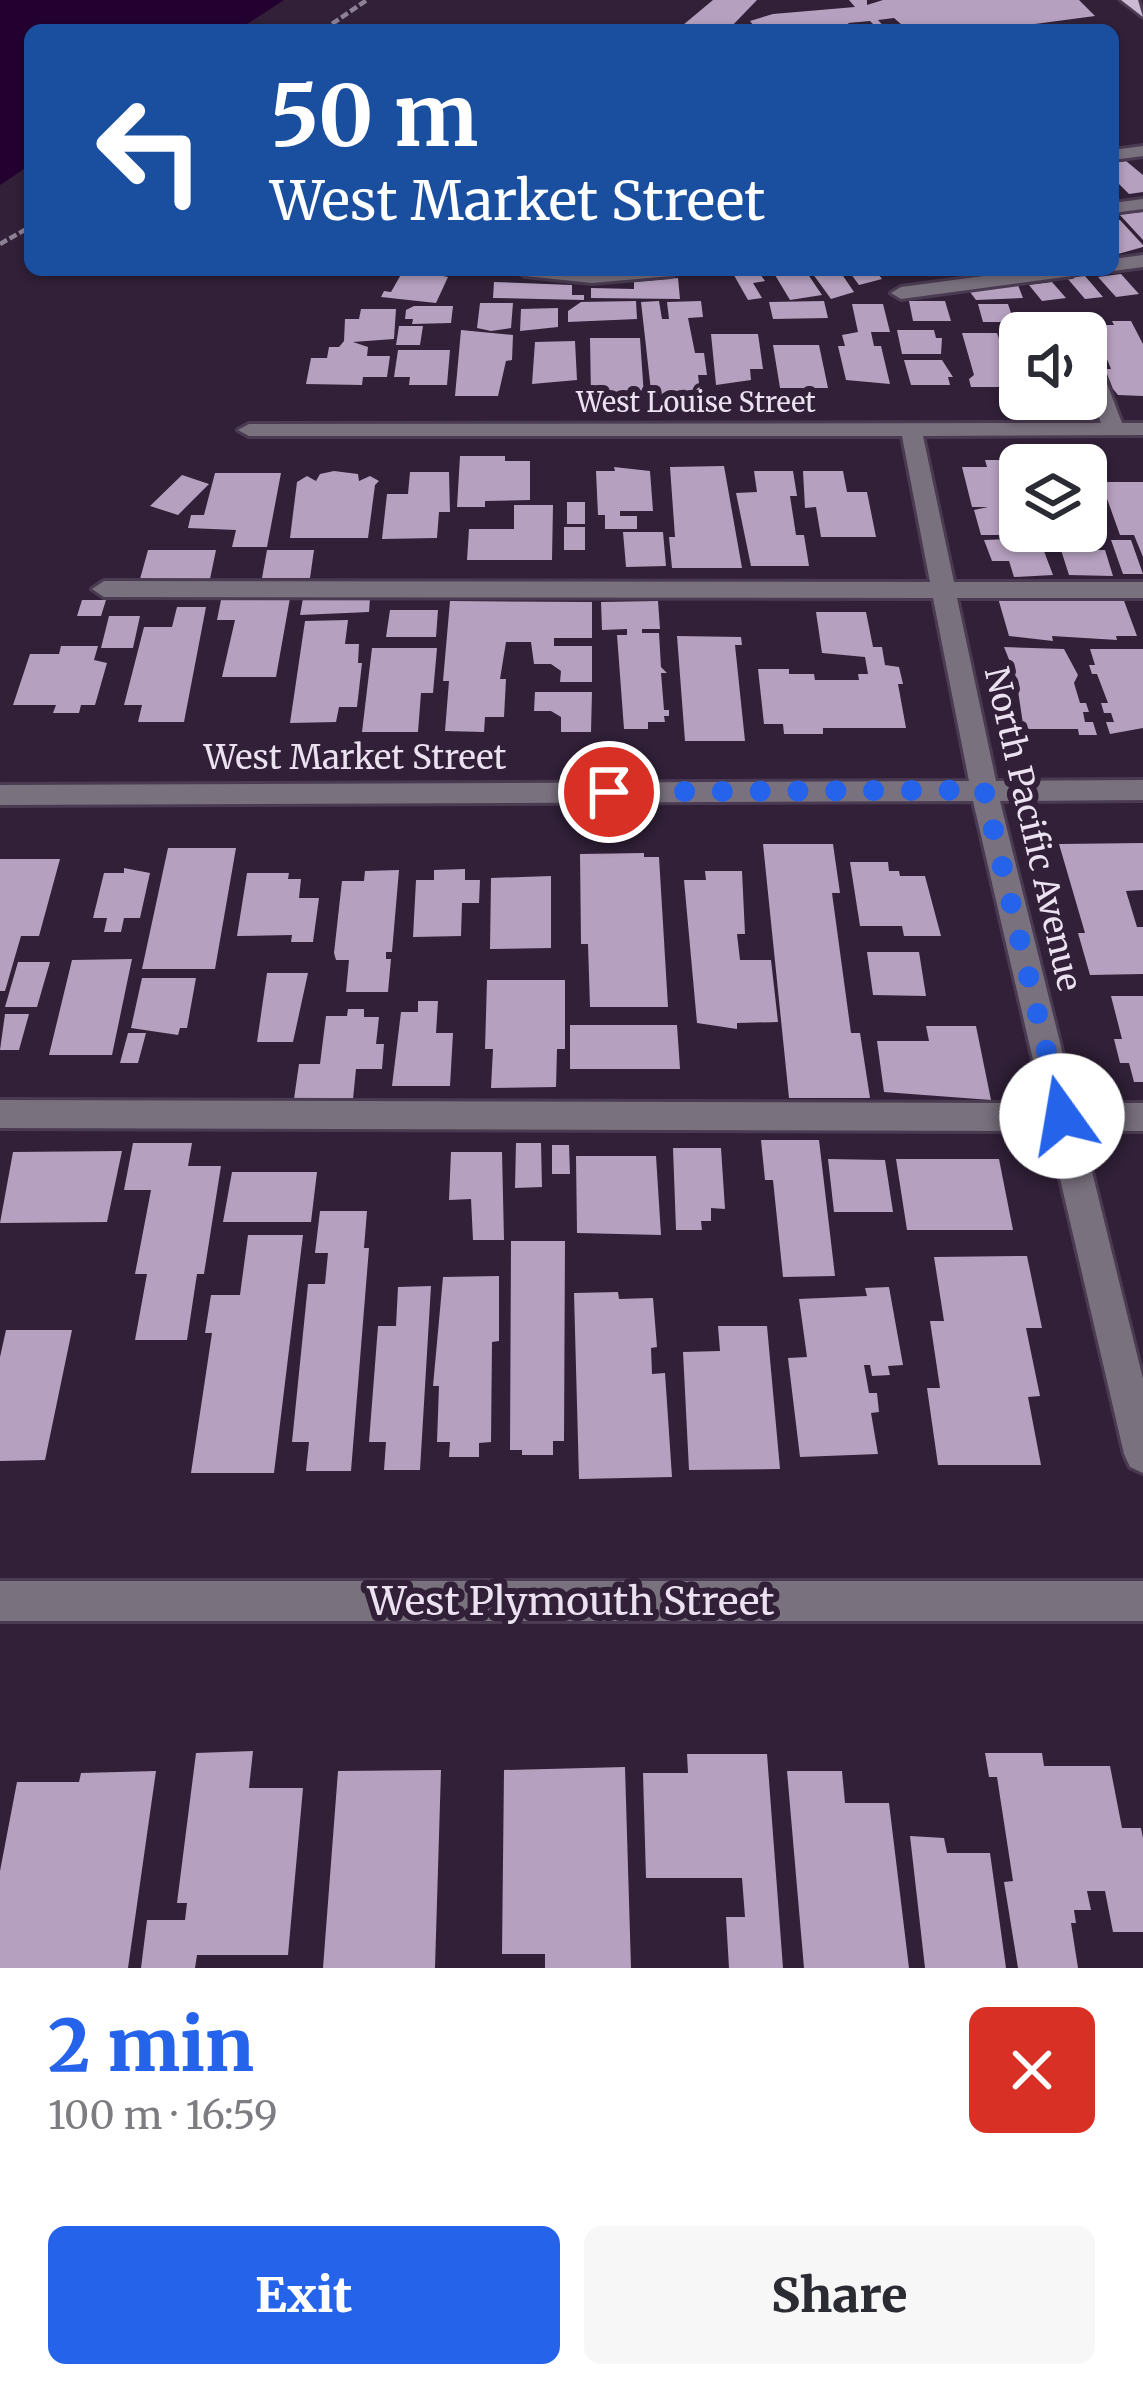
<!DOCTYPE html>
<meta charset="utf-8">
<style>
:root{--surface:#fff;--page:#f7f7f7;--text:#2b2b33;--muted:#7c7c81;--accent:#2563eb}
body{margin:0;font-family:Merriweather,serif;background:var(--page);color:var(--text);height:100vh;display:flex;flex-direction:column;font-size:45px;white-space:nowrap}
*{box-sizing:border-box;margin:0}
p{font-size:39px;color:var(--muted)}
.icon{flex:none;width:66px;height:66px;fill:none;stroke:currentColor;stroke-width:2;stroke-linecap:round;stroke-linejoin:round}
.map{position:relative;height:1968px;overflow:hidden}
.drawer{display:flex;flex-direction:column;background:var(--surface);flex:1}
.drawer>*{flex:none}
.banner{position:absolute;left:24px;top:24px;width:1095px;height:252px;border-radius:18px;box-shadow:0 3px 9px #0004;background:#1a4fa0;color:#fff;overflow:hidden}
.fabs{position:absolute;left:999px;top:312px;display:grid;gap:24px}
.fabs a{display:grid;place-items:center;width:108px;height:108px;border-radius:18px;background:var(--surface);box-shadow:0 3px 9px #0004;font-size:60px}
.pin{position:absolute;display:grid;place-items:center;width:102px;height:102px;color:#fff;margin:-51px;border:6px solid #fff;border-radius:50%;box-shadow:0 3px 12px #0007}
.me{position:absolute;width:132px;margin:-66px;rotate:347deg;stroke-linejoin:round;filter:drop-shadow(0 0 9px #0008)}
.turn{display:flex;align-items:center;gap:42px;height:252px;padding:0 48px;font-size:54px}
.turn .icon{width:156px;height:156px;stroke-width:2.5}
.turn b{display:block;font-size:84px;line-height:102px}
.round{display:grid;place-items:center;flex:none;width:126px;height:126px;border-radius:18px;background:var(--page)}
.summary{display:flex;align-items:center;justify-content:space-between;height:204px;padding:0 48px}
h1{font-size:72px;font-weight:800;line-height:90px;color:var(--accent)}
.button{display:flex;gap:24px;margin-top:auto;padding:24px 48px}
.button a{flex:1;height:138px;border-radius:18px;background:var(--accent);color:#fff;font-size:48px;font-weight:800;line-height:138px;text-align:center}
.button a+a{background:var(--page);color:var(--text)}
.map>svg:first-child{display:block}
.water{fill:#230030}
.building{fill:#b5a0bf}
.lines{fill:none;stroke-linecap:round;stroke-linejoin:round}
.minor-casing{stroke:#4b3b52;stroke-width:6}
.major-casing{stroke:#4b3b52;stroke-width:6}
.path{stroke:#8f8195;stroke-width:4.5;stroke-dasharray:8 3;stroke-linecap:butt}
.minor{fill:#79717e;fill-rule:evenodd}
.major{fill:#ccbad5;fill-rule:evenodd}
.route{stroke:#2563eb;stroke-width:21;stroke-dasharray:0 37.8}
.labels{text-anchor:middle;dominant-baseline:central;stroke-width:12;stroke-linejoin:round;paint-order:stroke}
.far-street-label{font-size:27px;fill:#ece1f1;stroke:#312038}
.street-label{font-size:33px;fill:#ece1f1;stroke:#312038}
.near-street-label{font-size:39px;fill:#ece1f1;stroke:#312038}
</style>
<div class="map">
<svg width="1143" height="1968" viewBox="0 0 1143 1968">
<rect width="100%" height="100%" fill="#312038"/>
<!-- water -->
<path class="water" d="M0 0H284L238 30H30V165L0 185Z"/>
<!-- building -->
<path class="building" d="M713 0H757L728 30H677Z
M849 0H867V5L883 0H1079L1095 16 989 30H889L902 25 894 18 878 20 887 30H861L874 25 870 21 848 23 853 30H843L838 24 757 30 750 21 773 14 855 7Z
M1126 161 1143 175V192L1129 194 1113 178V163Z
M1143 212V240L1119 214Z
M1120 220 1143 245V247L1118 254 1113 249V221Z
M731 270 760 274 765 281 753 283 762 298 748 300Z
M772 270H805L822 295 790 300Z
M810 270H839L854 292 831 299Z
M848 270H875L882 279 859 285Z
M403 271 432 274 448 277 436 303 381 297 384 291 391 292Z
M1121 274 1139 294 1116 297 1098 277Z
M1085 276 1103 297 1085 299 1067 278Z
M678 278 680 299 591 298V288L634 289V282Z
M494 282 572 285V295H584V300L493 298Z
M1052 282 1066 298 1042 301 1029 285Z
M1018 285 1023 298 976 300 970 292Z
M636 301 637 319 568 322V311L581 302Z
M659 301 662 319H669L667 302 701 301 703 317 688 318 695 353H704L707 375H698L700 391 662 395 661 391H651L641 302Z
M824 301 828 318 773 319 769 302Z
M909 301H945L951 321H913Z
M480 303H513L511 328 491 331 477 328Z
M852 304H883L890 332H871L874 346H881L890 384 846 380 838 346H845L842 335 858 332Z
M978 304H1008L1014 322H983Z
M414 306H453L451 323 412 324 413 319H405L406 310Z
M558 308V327L520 331 521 309Z
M361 309H396L394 339 353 342 368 347 367 356H390L387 377H363L362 385 306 384 311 358H327L329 347H339L344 341 345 319H359Z
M1019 321 1072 325 1075 333H1023Z
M1112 321H1131L1143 344V396L1118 395 1113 389 1105 369H1111L1100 342H1088L1081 325H1114Z
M399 326H423L420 345H396Z
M461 330 513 335 512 360 506 361 498 396H455Z
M897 330H934L936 338H942L941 354H902Z
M962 333H997L1000 341H1008L1020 380H1001V387H971L969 379 974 375Z
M711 334H758L763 369H750L751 380 716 385Z
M590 338H640L644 396H591Z
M575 341 577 380 532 384 535 342Z
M773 345H819L828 388H780Z
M398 350H450L447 385H409L410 377H394Z
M904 360H942L953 377H948L950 385H911Z
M460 456H505V461H530V500L485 501V507H457Z
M985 460H1012L1020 486V531L1029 535H981L974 510 988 507H972L962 467H987Z
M724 466 742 568H672L669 537H675L670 467Z
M614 467 650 471 653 511H620V516H637V529H605V515H598L596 471H615Z
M334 471 358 474 359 481 370 476 379 481 375 485 368 538H290L297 482 307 476 316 481 320 474Z
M754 471H793L797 496H790L796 535H804L809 566H751L736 493 757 492Z
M803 471H843L847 492H867L876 537H821L816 507 805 508Z
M410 472H449L450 512H439L437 538 382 539 387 494H408Z
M215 473H281L267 547H232L236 530 188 528 191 515H204Z
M182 475 209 484 178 515 150 506Z
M1101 482H1143V557L1134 535H1120Z
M567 502H585V524H567Z
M514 505H553L552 560H467L469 529H514Z
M1086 526H1096L1102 546H1051L1047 531H1086Z
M564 527H585V550H564Z
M623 532H663L666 566 626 567Z
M1039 538 1053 575 1014 577 1009 561H992L984 540Z
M1111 540H1131L1143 574H1123Z
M148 550H216L210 579H140Z
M267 550H314L310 578H262Z
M1061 550H1105L1113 576 1069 575Z
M222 595 290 598 276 677H222L235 620H217Z
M303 598H370L369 612 300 615Z
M998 598H1123L1137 636H1116L1117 640 1052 636 1053 641 1009 636Z
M82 600H106L101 616H77Z
M450 601 592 602V638H554V646H592V682H560L561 671 551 664H534L531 642H506L500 679H506L504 717H485L484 732 445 731 449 681H443Z
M658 601 660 629H642V633H659L661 667 667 673H661L664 710H669V716H664L665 722H648V729H624L617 635H627V629L602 630 601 602Z
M177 607H206L184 722H138L142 705H124L144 627H172Z
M390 610H438L436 637H386Z
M816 612H866L873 647H882L885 665 899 667 903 684H898L906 728H823V734H784L783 724H764L758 669H789V674H814L815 680H859L858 674H868L865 657 822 653Z
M109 616H140L133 648H101Z
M348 620 345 644H359L358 663H362L357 707H339L336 722 290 723 305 621Z
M677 636 741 637 742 645H735L745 741H685Z
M61 646H98L94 660 107 663 95 705H81L79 713H53L56 705H13L30 654H59Z
M1004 647 1064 649 1078 675 1074 683 1080 703H1086L1089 712H1083L1085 722H1093L1097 735H1079L1078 729H1029L1023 724 1017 684 1010 677H1016Z
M372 648H437L433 693H421L418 732H362Z
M1090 649H1143V728L1110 734 1106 722H1114L1111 713H1104L1101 703H1108L1097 674H1092L1089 665H1095Z
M535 692H592L591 732H561V717L551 711H534Z
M1143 843V890L1126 891 1137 927H1143V974L1090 975 1078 933H1085L1059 844Z
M763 844H833L840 893H832L851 1033H860L870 1098H789Z
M168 848H236L215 969H142Z
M644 853V857H659L668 1007H590L588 944H581L580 854Z
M0 859H60L39 936H21L5 991H0Z
M850 862H888L889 871H899L900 876H925L941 936H904L902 926H860Z
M124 868 150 873 140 918H124L121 932H104L107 918H93L104 873H124Z
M465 869V880H480L479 903H462L461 936 413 937 416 880H434V870Z
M399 870 392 952H386V959H391L388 992H346L349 960H336L334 953 342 881H364L365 871Z
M705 871H742L745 934H737L740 960H771L778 1022 737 1023V1029L697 1023 684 880H706Z
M247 873H289L288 879H301L299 898H319L313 942H291L292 935 237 936Z
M551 876V948L490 949 491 878Z
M867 952H919L926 996 873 995Z
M132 959 112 1055H49L72 960Z
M18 962H50L37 1007H5Z
M267 973H308L293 1042H257Z
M142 978H196L187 1028H180L178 1035 131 1028Z
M487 980H565V1049H557L556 1087 491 1088 493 1049H485Z
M1111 996H1143V1082H1134L1129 1063H1120L1114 1039H1122Z
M418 1001H438L436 1033H453L450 1086H392L401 1012H418Z
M348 1009H364V1017H379L376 1044H384L382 1069H356L353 1099H345V1106H293L299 1064H320L326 1016H347Z
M5 1014H29L19 1050H0Z
M570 1025H677L680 1069H570Z
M926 1026H976L991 1100 884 1092 877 1041H929Z
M128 1033H146L138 1063H120Z
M761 1140H819L835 1276 783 1277 773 1180H765Z
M133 1143H192L188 1166H221L204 1274H197L187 1340H135L147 1274H135L151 1190H124Z
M516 1143H541L542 1187 515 1188Z
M552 1145H569L570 1174H552Z
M673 1148H721L725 1209 711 1208V1221H701L702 1230H676Z
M122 1151 107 1222 0 1223 13 1152Z
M451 1152H502L504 1240H473L471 1199 449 1200Z
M576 1156H656L661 1235 577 1233Z
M828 1159 885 1160 893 1212H834Z
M896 1159H999L1013 1230H907Z
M232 1172H317L311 1222H223Z
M320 1211H367L364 1248H369L351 1471H306L309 1442H292L308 1284H325L328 1253H315Z
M248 1235H303L274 1473H191L212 1333H205L211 1295H240Z
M511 1241H565L564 1441H553V1455H522V1450H510Z
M1027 1256 1042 1328H1026L1040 1396 1028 1397 1041 1465H938L927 1388H940L930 1321H944L934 1257Z
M499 1276V1341L492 1342 491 1442 479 1443V1457H449L450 1442H437L439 1386H433L443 1277Z
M431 1286 420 1470H384L386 1442H369L378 1326H396L398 1287Z
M889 1287 903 1365 888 1366 890 1375 872 1376 870 1365H864L869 1393H877L879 1412 871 1413 878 1454 800 1457 788 1358 807 1357 799 1299 867 1296 865 1288Z
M618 1292 619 1299 653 1298 657 1347 651 1348 652 1374 665 1373 672 1477 579 1479 574 1293Z
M718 1326H767L780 1469 689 1470 683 1352 720 1351Z
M6 1330H72L45 1460 0 1461V1357Z
M253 1751 249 1788H303L288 1955H197L195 1968H141L147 1920H185L187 1903H177L196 1753Z
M985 1753H1042L1044 1766H1110L1122 1828H1141L1143 1838V1932H1113L1105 1891H1087L1091 1910H1074L1076 1923H1071L1078 1968H1018L1004 1882 1013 1881 997 1777H989Z
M687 1754H767L783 1968H729L726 1917H745L742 1878H646L643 1773H688Z
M625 1767 631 1968H545V1954H502L504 1770Z
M441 1770 435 1968H323L338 1771Z
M156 1771 128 1968H0V1871L17 1782H79L81 1773Z
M787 1771H842L845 1803H889L909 1968H804Z
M910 1836 944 1838 947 1853H990L1006 1968H925Z"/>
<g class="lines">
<defs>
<path id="minor" d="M1143 146V156L1113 160V150Z
M1143 199V209L1113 213V203Z
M1143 255V267L1113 271 1110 270 1113 259Z
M515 270H681L671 276 592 283 525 276Z
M1029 270H1082L1072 276 901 299 891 293 901 287Z
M1086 349 1096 355 1122 423H1143V435L923 436 954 582H1143V598H957L996 781 1143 780V800L1000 801 1075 1103H1143V1131H1082L1143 1379V1473L1130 1467 1124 1454 1049 1131 0 1128V1100L1043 1103 973 801 0 805V785L969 781 933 598 104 597 92 589 104 581 930 582 902 436H249L238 430 249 424 1101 423 1086 383Z
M0 1581H1143V1621H0Z"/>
<path id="major" d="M1121 0H1138L1143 17Z"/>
</defs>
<!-- minor casing -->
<use href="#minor" class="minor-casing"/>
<!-- major casing -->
<use href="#major" class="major-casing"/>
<!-- path -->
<path class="path" d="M323 30 367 0
M0 244 30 227"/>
<!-- minor -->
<use href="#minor" class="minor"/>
<!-- major -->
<use href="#major" class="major"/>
</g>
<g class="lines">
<!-- route -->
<path class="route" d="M609 792 984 790 1062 1116"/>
</g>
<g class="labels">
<!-- far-street labels -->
<g class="far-street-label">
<text x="696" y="402">West Louise Street</text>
</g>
<!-- street labels -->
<g class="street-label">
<text x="355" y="757">West Market Street</text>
<text transform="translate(1033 829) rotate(77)">North Pacific Avenue</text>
</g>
<!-- near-street labels -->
<g class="near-street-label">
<text x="571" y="1601">West Plymouth Street</text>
</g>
</g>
</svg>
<div class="fabs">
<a><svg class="icon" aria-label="sound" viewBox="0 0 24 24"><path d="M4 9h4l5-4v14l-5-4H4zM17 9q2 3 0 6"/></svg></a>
<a><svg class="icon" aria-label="layers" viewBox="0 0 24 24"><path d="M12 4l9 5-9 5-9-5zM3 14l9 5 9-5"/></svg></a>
</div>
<div class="pin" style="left:609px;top:792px;background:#d93025"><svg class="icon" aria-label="arrive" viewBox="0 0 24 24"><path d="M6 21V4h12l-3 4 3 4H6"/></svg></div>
<svg class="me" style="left:1062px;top:1116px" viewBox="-20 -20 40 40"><circle r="19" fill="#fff"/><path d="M0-13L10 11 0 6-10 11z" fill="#2563eb"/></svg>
<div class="banner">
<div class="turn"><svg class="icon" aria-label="left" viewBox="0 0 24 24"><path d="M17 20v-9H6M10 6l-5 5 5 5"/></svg><div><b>50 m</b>West Market Street</div></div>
</div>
</div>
<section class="drawer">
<div class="summary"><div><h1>2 min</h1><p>100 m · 16:59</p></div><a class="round" style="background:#d93025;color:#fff"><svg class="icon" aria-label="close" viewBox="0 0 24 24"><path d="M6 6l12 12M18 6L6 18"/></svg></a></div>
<div class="button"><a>Exit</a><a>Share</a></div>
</section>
